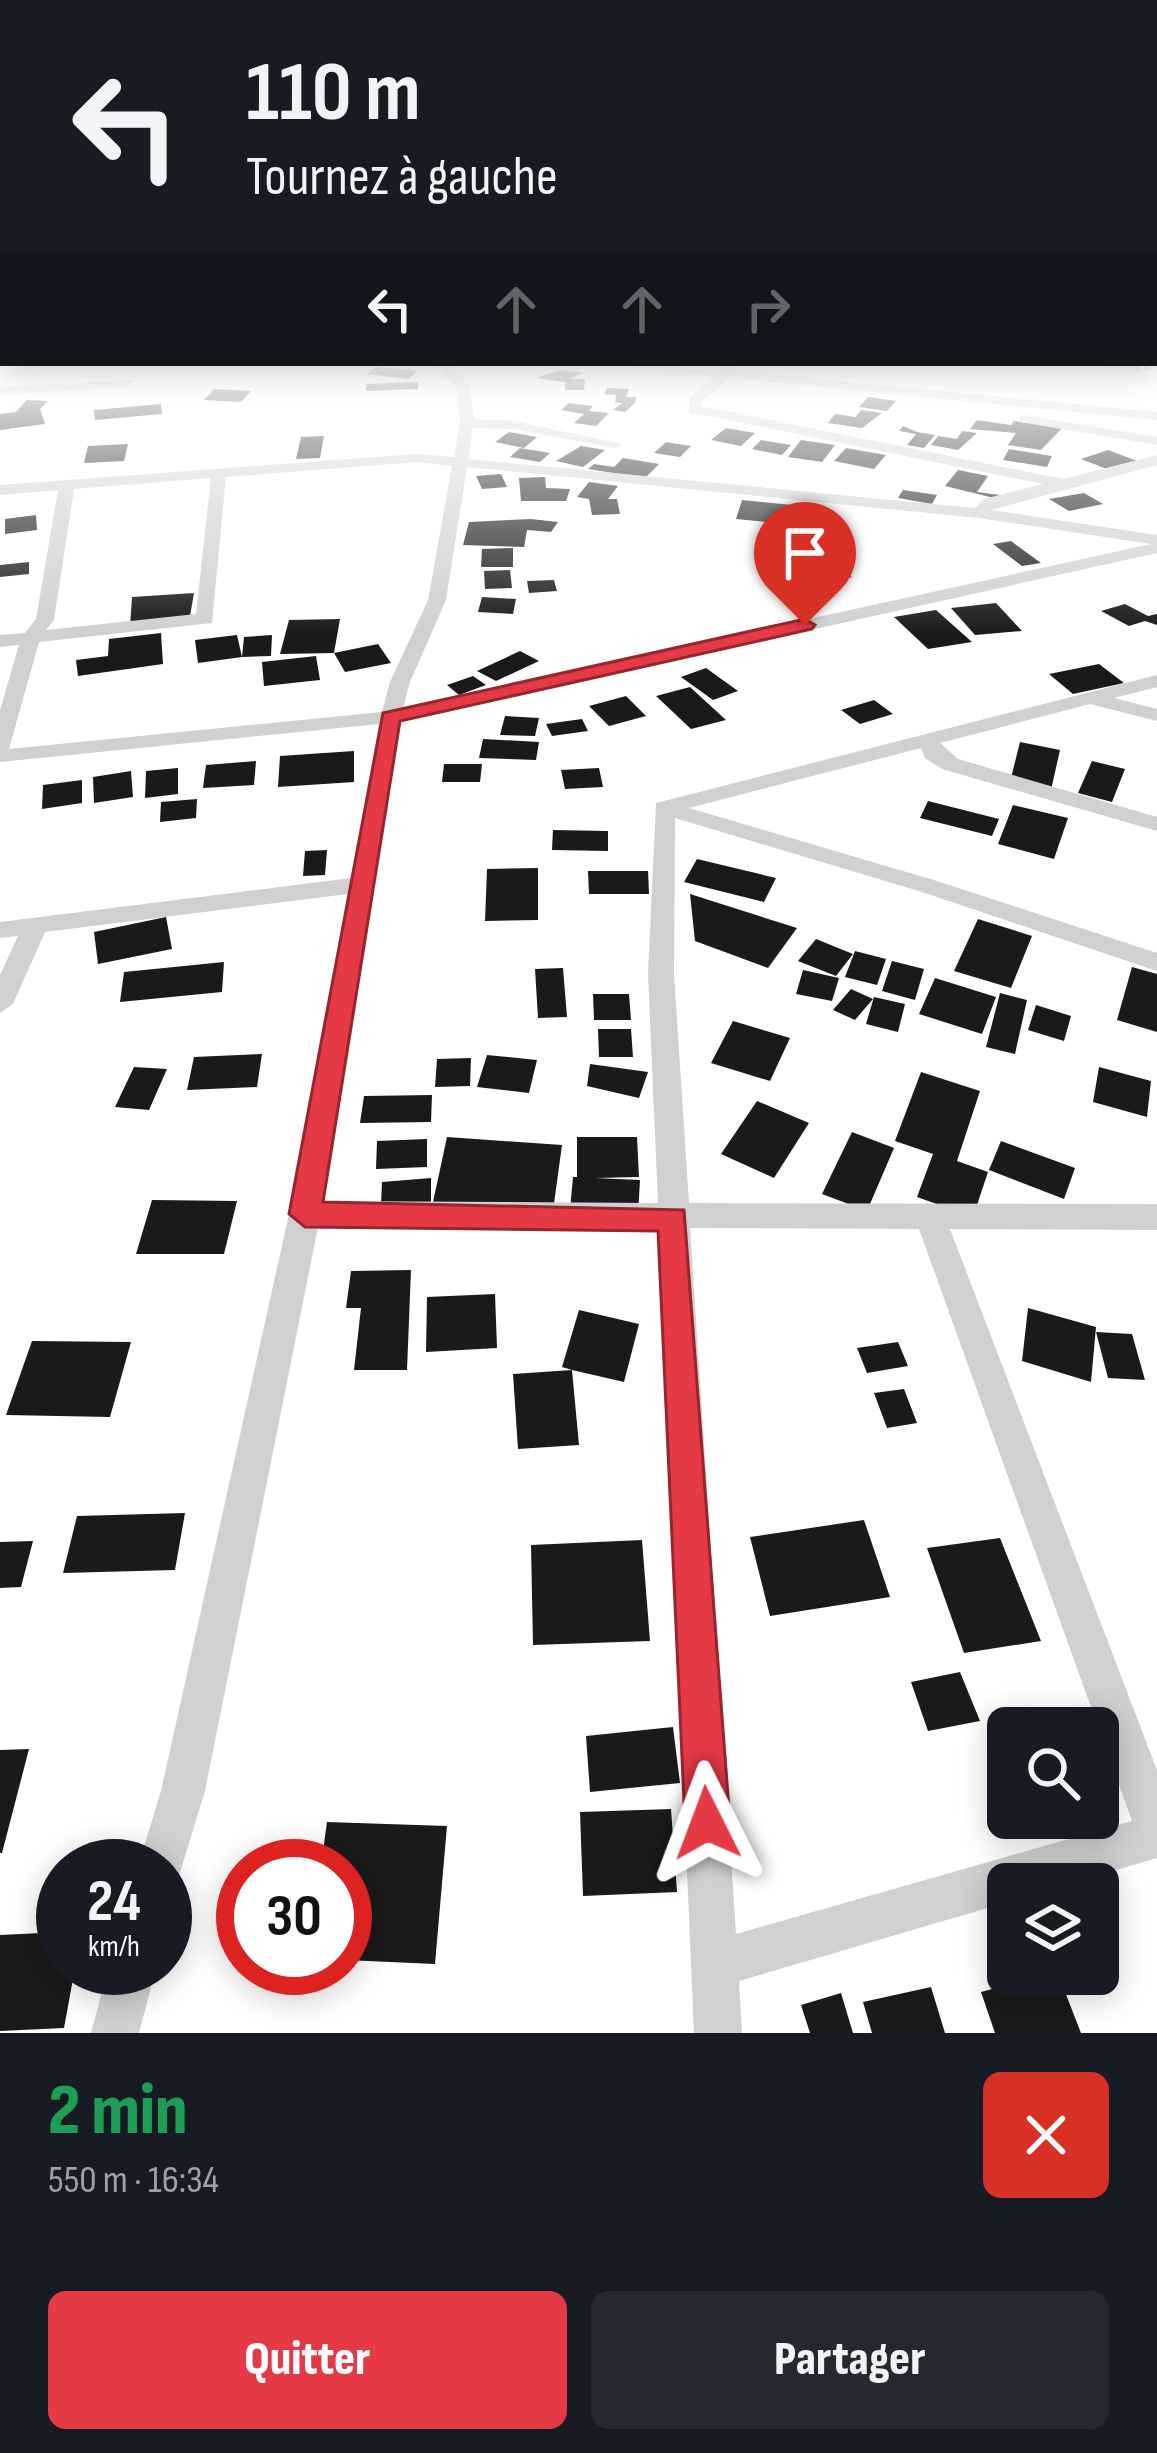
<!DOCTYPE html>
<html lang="fr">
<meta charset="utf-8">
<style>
:root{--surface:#171b24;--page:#242831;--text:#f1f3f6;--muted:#9ea1a6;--accent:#e63946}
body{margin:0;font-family:"Sofia Sans Condensed",sans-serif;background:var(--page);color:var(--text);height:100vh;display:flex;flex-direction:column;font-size:45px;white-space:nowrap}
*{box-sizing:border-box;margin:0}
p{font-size:39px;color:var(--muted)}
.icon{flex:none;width:66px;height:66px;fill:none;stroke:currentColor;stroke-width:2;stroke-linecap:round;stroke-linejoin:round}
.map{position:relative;height:2033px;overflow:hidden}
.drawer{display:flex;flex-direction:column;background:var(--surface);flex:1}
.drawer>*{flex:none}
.hud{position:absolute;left:0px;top:0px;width:1158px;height:366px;box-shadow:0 6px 30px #0003;background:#171b24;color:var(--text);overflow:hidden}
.tools{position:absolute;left:987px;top:1707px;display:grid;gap:24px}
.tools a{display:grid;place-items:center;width:132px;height:132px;border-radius:18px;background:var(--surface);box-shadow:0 6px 30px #0003;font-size:60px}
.speed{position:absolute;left:36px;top:1839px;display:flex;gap:24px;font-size:60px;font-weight:700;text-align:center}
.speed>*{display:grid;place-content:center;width:156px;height:156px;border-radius:50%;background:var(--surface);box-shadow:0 6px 30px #0003;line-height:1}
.speed small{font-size:30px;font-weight:400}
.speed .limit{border:18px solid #d22;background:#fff;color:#111}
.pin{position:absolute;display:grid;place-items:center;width:102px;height:102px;color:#fff;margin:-123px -51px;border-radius:50% 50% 50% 0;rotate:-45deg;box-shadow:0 0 12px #0007}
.pin .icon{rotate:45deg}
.me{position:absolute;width:132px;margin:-66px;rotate:357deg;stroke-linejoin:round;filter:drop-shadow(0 0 9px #0008)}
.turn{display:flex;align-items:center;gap:42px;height:252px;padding:0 48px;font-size:54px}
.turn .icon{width:156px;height:156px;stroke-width:2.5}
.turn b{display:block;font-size:84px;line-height:102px}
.lanes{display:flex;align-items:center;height:114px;padding:0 48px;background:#0003;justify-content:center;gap:60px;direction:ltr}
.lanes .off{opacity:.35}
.round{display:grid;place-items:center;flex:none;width:126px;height:126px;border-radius:18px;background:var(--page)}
.head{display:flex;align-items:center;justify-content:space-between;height:204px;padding:0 48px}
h1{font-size:72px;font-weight:800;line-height:90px;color:#1e9e55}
.primary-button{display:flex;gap:24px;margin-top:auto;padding:24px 48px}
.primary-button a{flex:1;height:138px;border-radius:18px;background:var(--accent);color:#fff;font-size:48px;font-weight:800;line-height:138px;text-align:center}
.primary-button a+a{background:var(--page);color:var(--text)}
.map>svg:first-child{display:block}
.building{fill:#1a1a1a}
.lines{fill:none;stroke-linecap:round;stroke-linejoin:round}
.minor{fill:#d0d0d0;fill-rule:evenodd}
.rail{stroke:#888;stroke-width:4.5;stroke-dasharray:6 4.5;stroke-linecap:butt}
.route{fill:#e63946;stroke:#96252e;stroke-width:3}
</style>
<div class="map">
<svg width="1157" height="2033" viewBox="0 0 1157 2033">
<rect width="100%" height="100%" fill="#fff"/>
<!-- building -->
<path class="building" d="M377 367 418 371 408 379 367 374Z
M560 370 583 373 569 379H585L584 390H565V382L536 378Z
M418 382V389L366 391V384Z
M607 388 629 389 626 397H636L635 403 625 412 613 410 622 403H615L616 395 604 394Z
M214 389 251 391 241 402 204 400Z
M868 397 896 401 887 411 859 407Z
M27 400 48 401 40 409 45 424 0 430V414L16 412Z
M569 403 593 406 589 411 609 413 596 426 574 423 584 414 561 410Z
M161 404 162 414 95 420 94 410Z
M861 410 882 413 862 428 828 423 835 414 856 417Z
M977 420 1011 425 1014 421 1062 428 1041 450 1008 445 1016 433 970 429Z
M903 426 917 432 935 435 924 448 907 445 916 434 899 431Z
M726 428 755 433 741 446 711 440Z
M962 431 977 433 958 450 931 445 938 436 957 439Z
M509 432 537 437 524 448 495 442Z
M324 436 320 458 296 459 301 437Z
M761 440 791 445 782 455 752 449Z
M801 440 835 445 822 462 788 457Z
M666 442 691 446 680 457 654 453Z
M128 444 124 461 84 463 88 446Z
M581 446 605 450 583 467 556 461Z
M520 448 550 453 540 462 510 457Z
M846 448 886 455 874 469 834 461Z
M1009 449 1052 456 1047 467 1003 460Z
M1108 450 1140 462 1112 471 1081 459Z
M623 458 659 464 645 478 588 469 594 464 614 467Z
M958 470 988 476 977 492 1000 495 998 499 945 486Z
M501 474 507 487 482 489 476 476Z
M545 477 546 488 570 489 566 501H521L519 478Z
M589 482 618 486 608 499H617L620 514 592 515 589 499 577 497Z
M903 490 917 492 937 495 932 504 898 498Z
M1084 493 1103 504 1069 511 1049 499Z
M742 500 792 505 787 524 736 519Z
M36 515 37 530 5 534V519Z
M531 519 558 522 551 532 527 530 524 547 463 545 469 522Z
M1011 541 1041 563 1022 566 993 544Z
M513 548V567H481L482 549Z
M29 562V574L0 577V565Z
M834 564 852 577 819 584 802 570Z
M510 570 512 588 485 589 484 571Z
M554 580 557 591 529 593 527 581Z
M194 593 189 622 130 627 132 597Z
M482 597 516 599 513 614 478 612Z
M996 603 1022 631 975 635 951 608Z
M1125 604 1148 616 1157 614V625L1145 621 1129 626 1101 611Z
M936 610 972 642 928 649 894 617Z
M340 619 334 653 378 644 391 663 345 672 334 653 280 654 289 620Z
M161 633 163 664 78 676 76 660 108 656 109 639Z
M237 635 242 657 198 663 195 640Z
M272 635 271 656 242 657 244 637Z
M520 651 539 661 496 681 477 671Z
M316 656 320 680 264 686 262 662Z
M1099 664 1124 683 1073 694 1049 674Z
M706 668 738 691 713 700 681 677Z
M473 676 486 685 459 695 447 685Z
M690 687 726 720 691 729 656 696Z
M626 696 646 716 609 726 589 706Z
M874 700 893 714 860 724 841 710Z
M505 716 539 718 535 736 500 735Z
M582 719 588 731 552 736 546 724Z
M483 739 539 742 536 760 479 758Z
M1020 742 1060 750 1051 790 1010 782Z
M354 751V782L278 787 280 756Z
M256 761 254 785 203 788 206 765Z
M1092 761 1125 769 1112 802 1078 793Z
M444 764H482L480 782H442Z
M178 768V794L145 798 146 771Z
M599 768 603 787 565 789 561 770Z
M131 771 133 797 94 803 93 777Z
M82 780V803L42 809 43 785Z
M197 799 196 818 160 822 161 802Z
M928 801 999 819 992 836 920 818Z
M1013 805 1068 818 1054 859 998 844Z
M553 830 608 831V851L552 850Z
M327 850 325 875 303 876 305 851Z
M697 859 776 878 764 902 684 882Z
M538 868V920L485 921 487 869Z
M588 871H648L649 894H589Z
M690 894 797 928 768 968 695 941Z
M166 917 172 949 98 964 94 932Z
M978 919 1032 936 1011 988 954 971Z
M816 939 853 954 836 976 798 961Z
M855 951 886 959 877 985 845 977Z
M892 961 924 969 915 1000 882 991Z
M224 962 222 992 120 1002 124 972Z
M1132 967 1157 974V1032L1117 1020Z
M563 968 567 1017 538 1018 535 969Z
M803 970 839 978 832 1001 796 994Z
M935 978 996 997 982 1034 919 1014Z
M851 989 873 999 855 1020 833 1010Z
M1000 993 1027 1000 1015 1054 986 1047Z
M593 994H629L631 1020H594Z
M874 997 905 1004 898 1032 866 1024Z
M1036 1005 1071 1016 1064 1041 1028 1030Z
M733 1021 790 1038 770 1081 711 1063Z
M598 1029H631L633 1057H599Z
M262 1054 257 1087 187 1090 194 1057Z
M487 1055 537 1060 529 1093 477 1087Z
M471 1058 470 1086 435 1087 437 1059Z
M590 1064 648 1072 639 1098 587 1086Z
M134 1067 167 1069 149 1110 115 1107Z
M1099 1067 1151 1081 1147 1117 1093 1102Z
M921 1072 980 1091 957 1161 988 1172 973 1217 917 1197 933 1154 895 1141Z
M432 1095 431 1122 360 1123 364 1096Z
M757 1101 809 1123 774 1178 721 1154Z
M852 1132 894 1148 867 1211 822 1194Z
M447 1137 562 1145 553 1211 433 1202Z
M577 1137H637L639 1177 595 1178 640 1180 638 1215 570 1210 573 1177H577Z
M427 1139V1167L376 1169 377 1141Z
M1001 1141 1075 1168 1064 1199 989 1170Z
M431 1178V1202L381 1205 382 1182Z
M152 1200 237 1201 224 1254H136Z
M411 1270 407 1370H354L361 1308H346L351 1271Z
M495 1294 497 1348 426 1352 427 1297Z
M1028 1308 1096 1327 1091 1382 1022 1361Z
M579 1310 639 1324 624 1382 572 1370 579 1445 518 1449 513 1374 572 1370 562 1367Z
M1096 1332 1132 1334 1145 1380 1108 1378Z
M32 1341 131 1342 110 1417 6 1415Z
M898 1342 908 1366 867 1373 857 1348Z
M904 1389 917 1423 887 1428 874 1393Z
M185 1513 175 1570 63 1573 77 1516Z
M864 1520 890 1597 770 1616 750 1537Z
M1000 1538 1041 1641 964 1653 927 1548Z
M642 1540 650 1641 533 1645 531 1545Z
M33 1541 21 1587 0 1588V1542Z
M960 1672 980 1721 928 1731 911 1682Z
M673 1727 680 1783 590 1792 586 1736Z
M29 1749 2 1853H0V1750Z
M671 1809 677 1892 583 1896 580 1812Z
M327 1822 447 1826 435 1964 345 1960V1866H321Z
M63 1932V1968H75L64 2028 0 2031V1935Z
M1048 1974H1058L1081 2033H995L981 1992Z
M931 1987 945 2033H872L863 2002Z
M841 1993 853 2033H810L801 2005Z"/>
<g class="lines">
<!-- minor -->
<path class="minor" d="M432 363H446L470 386 474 419 514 421 622 444 615 448 514 429 473 428 468 459 975 508 984 499 1043 484 689 412V397L716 377 607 363 722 370 729 363 736 371 1157 412V420L731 378 701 401V406L1063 479 1157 455V465L991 510 1157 535V553L401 721 323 1201 658 1203 648 974 656 803 1157 675V687L1114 698 1157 709V721L1090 704 940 743 958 759 1157 817V831L942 769 925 758 921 748 689 808 937 881 1157 953V971L919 891 675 818 674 974 689 1203 1157 1204V1230L950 1229 1157 1770V1858L1069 1884H1008V1902L739 1981 742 2033H694L659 1228 318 1227 205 1791 177 1882 165 1887V1866H138L161 1791 289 1214 348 894 45 932 13 1004 0 1013V975L18 936 0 938V922L351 878 379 724 0 762V710L19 645 0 647V635L25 633 36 619 58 490 0 495V485L417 454 454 457 460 423 456 387ZM417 462 452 466 428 600 390 682 382 712 9 749 39 642 212 623 226 477ZM467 467 979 518 1151 544 403 708 410 682 446 600ZM211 478 196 614 46 630 54 620 74 489ZM690 1228 919 1229 1132 1821 736 1934Z
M134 380 129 387 0 395V387Z
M1025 415 1157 437V445L1020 422V416Z
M108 1968H156L139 2033H91Z"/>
<!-- rail -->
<path class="rail" d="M1092 363 1157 369"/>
</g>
<!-- sky -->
<linearGradient id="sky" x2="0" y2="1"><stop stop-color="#9ec6ea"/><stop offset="0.55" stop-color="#fff"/><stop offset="1" stop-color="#fff" stop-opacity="0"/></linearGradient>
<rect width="1157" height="634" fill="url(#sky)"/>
<!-- route -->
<path class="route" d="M805 619 815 625 812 629 400 721 323 1202 684 1210 730 1823 723 1839 707 1846 692 1839 685 1823 658 1231 305 1227 289 1214 383 713Z"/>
</svg>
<div class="tools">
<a><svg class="icon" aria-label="search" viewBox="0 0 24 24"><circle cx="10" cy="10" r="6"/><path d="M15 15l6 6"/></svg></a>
<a><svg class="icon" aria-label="layers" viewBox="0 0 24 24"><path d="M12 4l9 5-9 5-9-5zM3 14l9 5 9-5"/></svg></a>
</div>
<div class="speed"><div>24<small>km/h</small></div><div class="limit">30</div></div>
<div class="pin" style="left:805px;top:625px;background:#d93025"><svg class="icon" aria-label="arrive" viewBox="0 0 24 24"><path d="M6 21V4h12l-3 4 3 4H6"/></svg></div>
<svg class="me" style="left:707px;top:1823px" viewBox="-20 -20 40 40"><path d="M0-17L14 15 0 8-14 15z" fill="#e63946" stroke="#fff" stroke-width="4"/></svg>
<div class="hud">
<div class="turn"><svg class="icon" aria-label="left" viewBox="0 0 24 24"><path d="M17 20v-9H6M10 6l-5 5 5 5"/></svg><div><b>110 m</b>Tournez à gauche</div></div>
<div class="lanes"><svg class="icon" aria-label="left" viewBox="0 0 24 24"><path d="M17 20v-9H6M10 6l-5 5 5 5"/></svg><svg class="icon off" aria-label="ahead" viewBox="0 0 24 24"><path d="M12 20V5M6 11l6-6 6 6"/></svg><svg class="icon off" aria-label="ahead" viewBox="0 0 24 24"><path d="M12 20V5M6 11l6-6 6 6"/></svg><svg class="icon off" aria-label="right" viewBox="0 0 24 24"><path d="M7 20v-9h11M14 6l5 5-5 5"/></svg></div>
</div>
</div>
<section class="drawer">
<div class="head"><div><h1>2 min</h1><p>550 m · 16:34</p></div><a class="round" style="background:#d93025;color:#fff"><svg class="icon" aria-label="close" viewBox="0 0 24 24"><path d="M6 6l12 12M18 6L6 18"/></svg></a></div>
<div class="primary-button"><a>Quitter</a><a>Partager</a></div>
</section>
